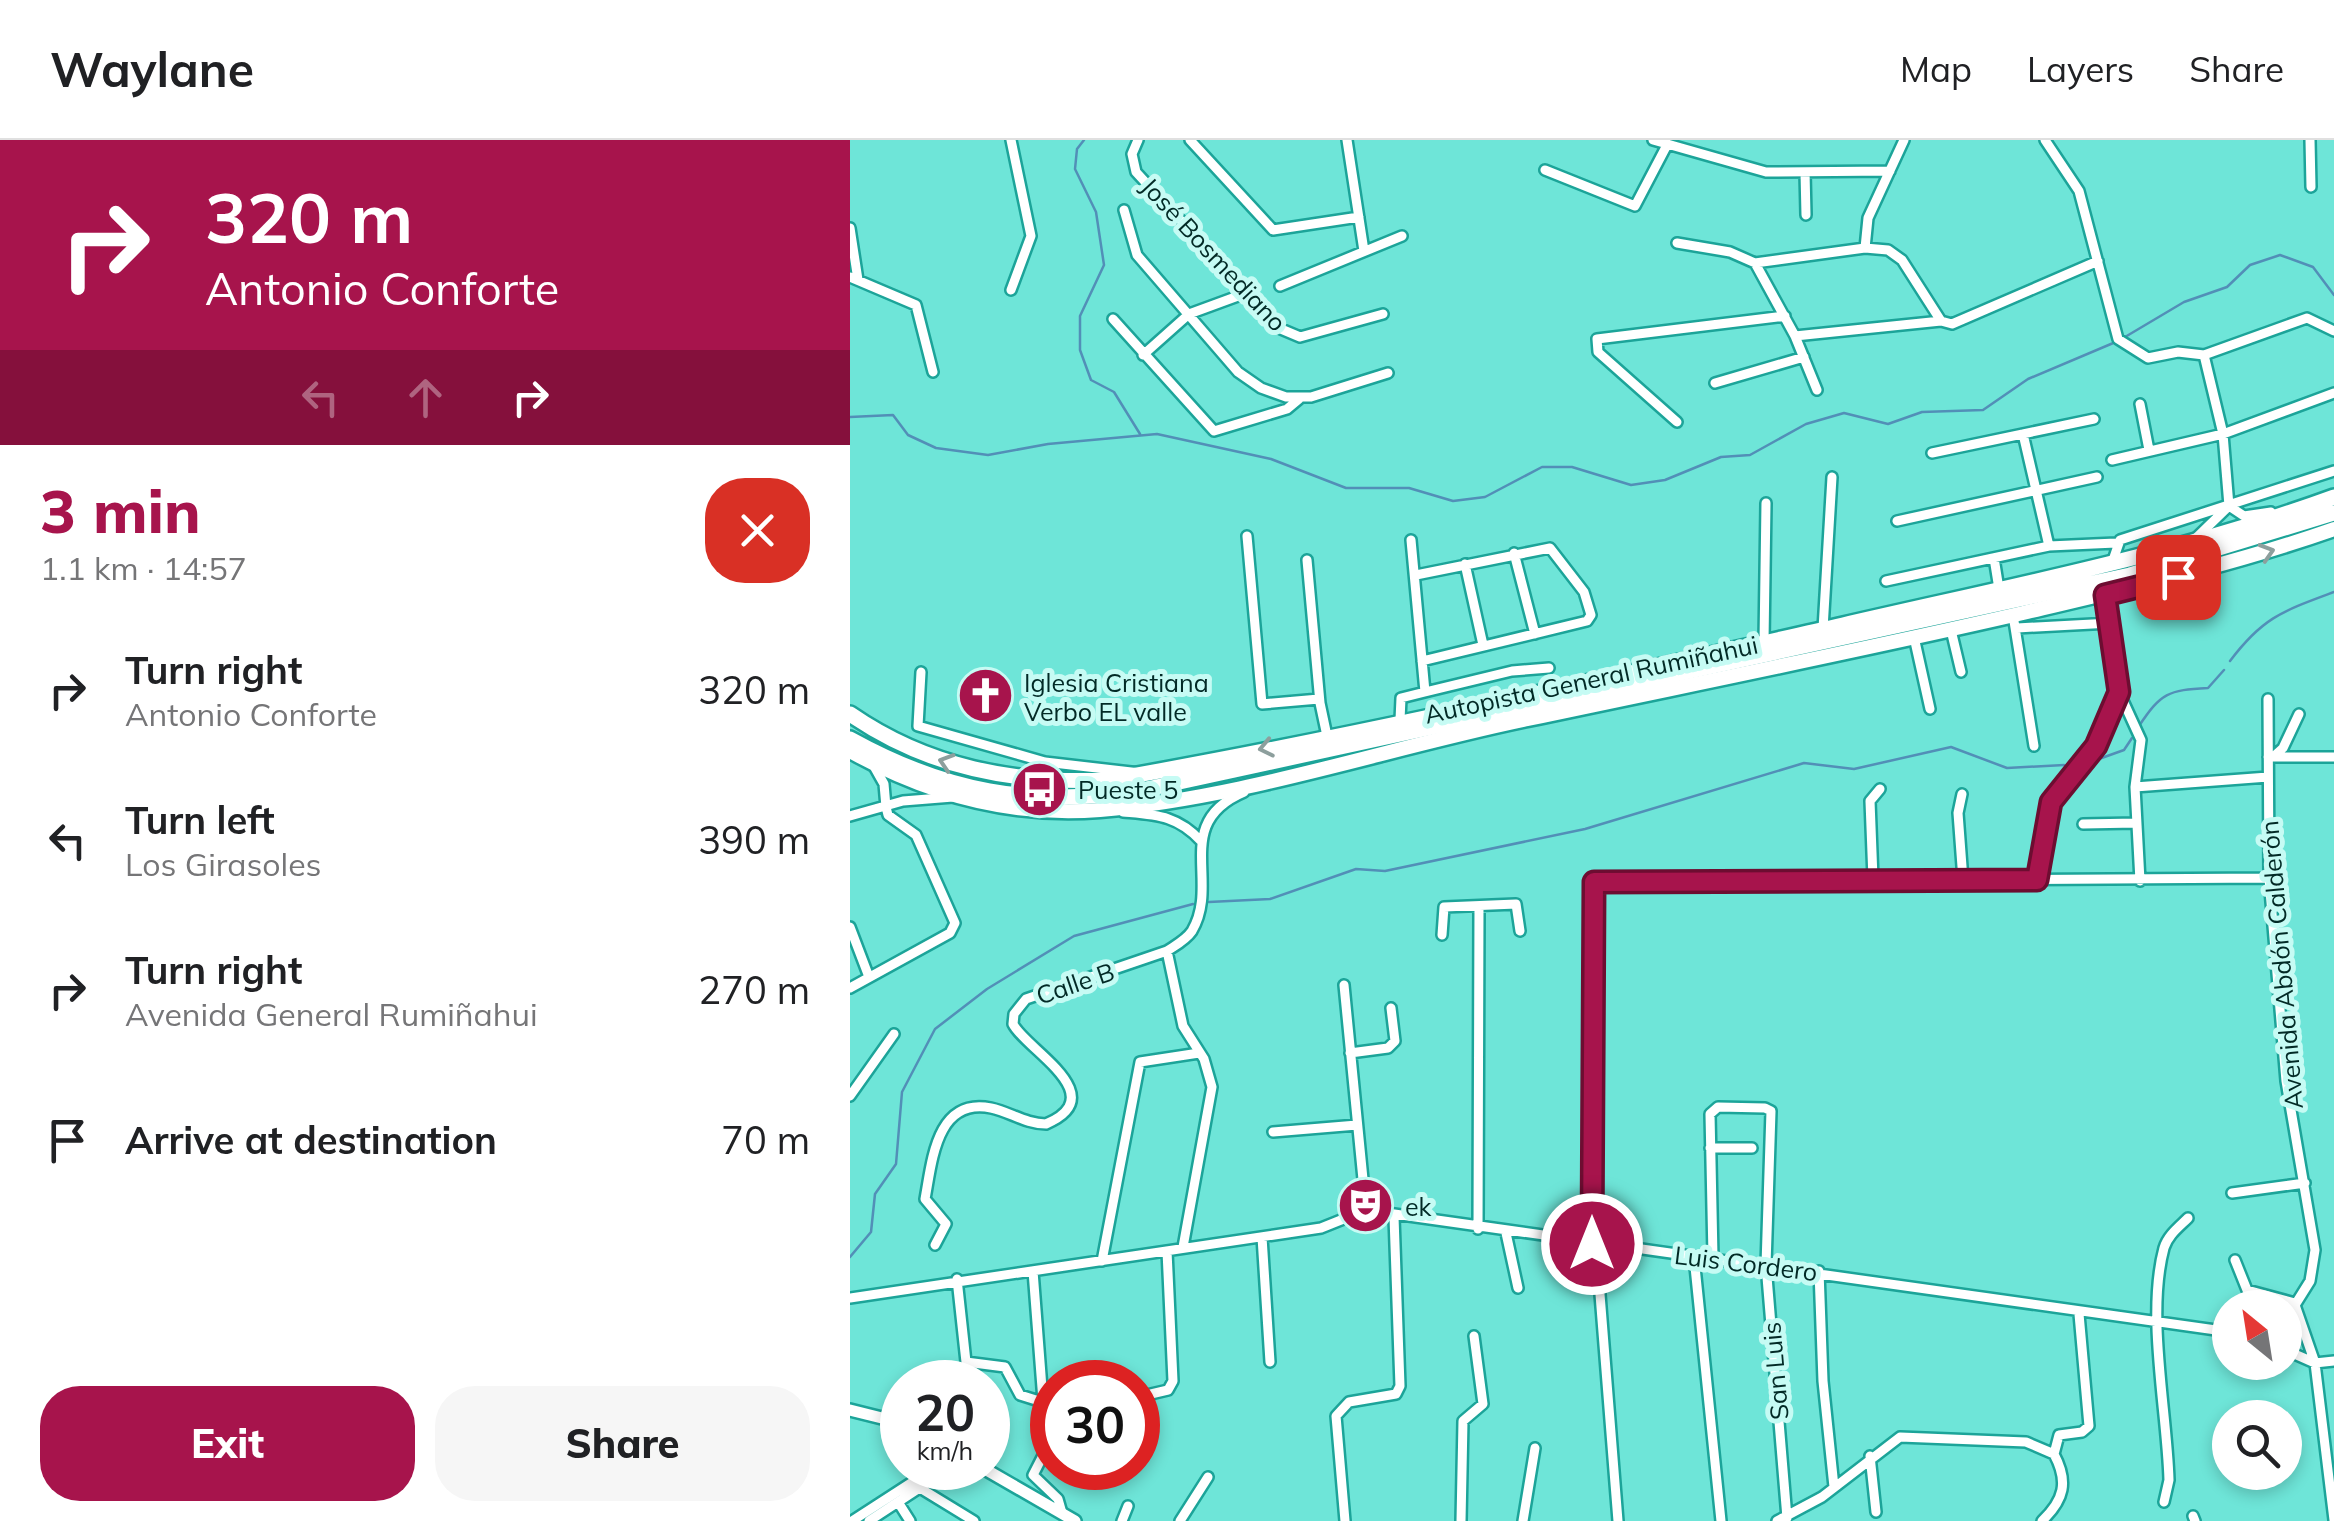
<!DOCTYPE html>
<meta charset="utf-8">
<style>
:root{--surface:#fff;--page:#f6f6f6;--text:#202124;--muted:#757577;--line:#e0e0e0;--accent:#a7144c}
body{margin:0;font-family:Mulish,sans-serif;background:var(--page);color:var(--text);height:100vh;display:flex;flex-direction:column;font-size:38px;white-space:nowrap}
*{box-sizing:border-box;margin:0}
p{font-size:32px;color:var(--muted)}
.icon{flex:none;width:55px;height:55px;fill:none;stroke:currentColor;stroke-width:2;stroke-linecap:round;stroke-linejoin:round}
.map{position:relative;flex:1;overflow:hidden}
.side{display:flex;flex-direction:column;background:var(--surface);width:850px}
.side>*{flex:none}
.top-card{background:#a7144c;color:#fff;overflow:hidden}
.needle{width:65px;rotate:330deg}
.buttons{position:absolute;left:1362px;top:1150px;display:grid;gap:20px}
.buttons a{display:grid;place-items:center;width:90px;height:90px;border-radius:50%;background:var(--surface);box-shadow:0 5px 15px #0003;font-size:50px}
.speed{position:absolute;left:30px;top:1220px;display:flex;gap:20px;font-size:50px;font-weight:700;text-align:center}
.speed>*{display:grid;place-content:center;width:130px;height:130px;border-radius:50%;background:var(--surface);box-shadow:0 5px 15px #0003;line-height:1}
.speed small{font-size:25px;font-weight:400}
.speed .limit{border:15px solid #d22;background:#fff;color:#111}
.pin{position:absolute;display:grid;place-items:center;width:85px;height:85px;color:#fff;margin:-42px;border-radius:20px;box-shadow:0 5px 15px #0006}
.me{position:absolute;width:110px;margin:-55px;rotate:0deg;stroke-linejoin:round;filter:drop-shadow(0 0 8px #0008)}
.turn{display:flex;align-items:center;gap:35px;height:210px;padding:0 40px;font-size:45px}
.turn .icon{width:130px;height:130px;stroke-width:2.5}
.turn b{display:block;font-size:70px;line-height:85px}
.lanes{display:flex;align-items:center;height:95px;padding:0 40px;background:#0003;justify-content:center;gap:50px;direction:ltr}
.lanes .off{opacity:.35}
.round{display:grid;place-items:center;flex:none;width:105px;height:105px;border-radius:40px;background:var(--page)}
.overview{display:flex;align-items:center;justify-content:space-between;height:170px;padding:0 40px}
h1{font-size:60px;font-weight:800;line-height:75px;color:var(--accent)}
.primary-button{display:flex;gap:20px;margin-top:auto;padding:20px 40px}
.primary-button a{flex:1;height:115px;border-radius:40px;background:var(--accent);color:#fff;font-size:40px;font-weight:800;line-height:115px;text-align:center}
.primary-button a+a{background:var(--page);color:var(--text)}
ul{padding:0;list-style:none}
li{display:flex;align-items:center;gap:30px;height:150px;padding:0 40px}
li div{flex:1}
li b{display:block;font-size:38px}
li em{font-style:normal}
header{display:flex;align-items:center;gap:60px;box-sizing:border-box;height:140px;padding:0 50px;background:var(--surface);border-bottom:2px solid var(--line)}
header strong{font-size:48px}
nav{display:flex;gap:55px;margin-inline-start:auto;font-size:35px}
main{display:flex;flex:1;min-height:0}
.map>svg:first-child{display:block}
.lines{fill:none;stroke-linecap:round;stroke-linejoin:round}
.stream{stroke:#528fb7;stroke-width:2.5}
.street-casing{stroke:#1ca499;stroke-width:14}
.secondary-casing{stroke:#1ca499;stroke-width:16}
.primary-casing{stroke:#1ca499;stroke-width:19}
.highway-casing{stroke:#1ca499;stroke-width:20}
.street{stroke:#fff;stroke-width:9}
.secondary{stroke:#fff;stroke-width:11}
.primary{stroke:#fff;stroke-width:14}
.highway{stroke:#fff;stroke-width:15}
.oneway{stroke:#8d9f9d}
.route-casing{stroke:#6d0d31;stroke-width:25}
.route{stroke:#a7144c;stroke-width:18}
.labels{text-anchor:middle;dominant-baseline:central;stroke-width:10;stroke-linejoin:round;paint-order:stroke}
.street-label{font-size:25px;fill:#022a26;stroke:#c6fbf4}
.poi-label{font-size:25px;fill:#022a26;stroke:#c6fbf4;text-anchor:start}
</style>
<header>
<strong>Waylane</strong>
<nav><a>Map</a><a>Layers</a><a>Share</a></nav>
</header>
<main>
<section class="side">
<div class="top-card">
<div class="turn"><svg class="icon" aria-label="right" viewBox="0 0 24 24"><path d="M7 20v-9h11M14 6l5 5-5 5"/></svg><div><b>320 m</b>Antonio Conforte</div></div>
<div class="lanes"><svg class="icon off" aria-label="left" viewBox="0 0 24 24"><path d="M17 20v-9H6M10 6l-5 5 5 5"/></svg><svg class="icon off" aria-label="ahead" viewBox="0 0 24 24"><path d="M12 20V5M6 11l6-6 6 6"/></svg><svg class="icon" aria-label="right" viewBox="0 0 24 24"><path d="M7 20v-9h11M14 6l5 5-5 5"/></svg></div>
</div>
<div class="overview"><div><h1>3 min</h1><p>1.1 km · 14:57</p></div><a class="round" style="background:#d93025;color:#fff"><svg class="icon" aria-label="close" viewBox="0 0 24 24"><path d="M6 6l12 12M18 6L6 18"/></svg></a></div>
<ul>
<li><svg class="icon" aria-label="right" viewBox="0 0 24 24"><path d="M7 20v-9h11M14 6l5 5-5 5"/></svg><div><b>Turn right</b><p>Antonio Conforte</p></div><em>320 m</em></li>
<li><svg class="icon" aria-label="left" viewBox="0 0 24 24"><path d="M17 20v-9H6M10 6l-5 5 5 5"/></svg><div><b>Turn left</b><p>Los Girasoles</p></div><em>390 m</em></li>
<li><svg class="icon" aria-label="right" viewBox="0 0 24 24"><path d="M7 20v-9h11M14 6l5 5-5 5"/></svg><div><b>Turn right</b><p>Avenida General Rumiñahui</p></div><em>270 m</em></li>
<li><svg class="icon" aria-label="arrive" viewBox="0 0 24 24"><path d="M6 21V4h12l-3 4 3 4H6"/></svg><div><b>Arrive at destination</b></div><em>70 m</em></li>
</ul>
<div class="primary-button"><a>Exit</a><a>Share</a></div>
</section>
<div class="map">
<svg width="1484" height="1381" viewBox="0 0 1484 1381">
<rect width="100%" height="100%" fill="#6ee5d8"/>
<g class="lines">
<!-- stream -->
<path class="stream" d="M234 0 227 9 225 29 246 72 254 125 230 176V210L241 240 264 252 290 294
M1275 197 1334 162 1377 147 1400 125 1430 115 1463 127 1484 155
M0 277 43 275 58 295 86 308 138 315 198 304 307 294 421 319 496 348H559L603 361 635 357 692 327H722L781 345 815 340 871 317 900 315 956 284 994 273 1038 284 1072 272 1133 270 1178 239 1268 201
M1380 521C1413 477 1433 471 1484 452
M1289 586C1311 553 1318 550 1358 548L1374 530
M1246 620 1274 610 1282 598
M359 762 420 759 506 729 535 731 735 689 954 623 1004 629 1101 607 1157 628 1214 625
M0 1117 21 1092 25 1054 46 1024 52 952 85 889 137 849 224 796 343 764"/>
<defs>
<path id="street" d="M288 0 282 14 286 32 431 189 450 197 533 174
M340 0 423 90 509 77
M497 0 514 111
M803 0 916 32 1040 31
M1195 0 1229 51 1268 199 1298 218 1328 212 1354 215 1457 178 1484 191
M1460 0 1461 47
M695 30 785 66 817 5
M955 32 956 75
M274 70 287 115 388 232 411 248 436 257H461L538 233
M0 88 8 140
M827 103 880 112 905 123 1015 108 1038 110 1052 120 1091 181 1102 184 1248 121
M1015 108 1018 78 1054 0
M905 123 945 196 967 250
M0 137 66 165 83 232
M430 146 552 96
M161 150 181 96 161 0
M263 179 364 291 437 269 449 259
M945 196 1091 181
M293 215 339 174 399 152
M865 243 954 217
M1290 264 1299 310
M827 282 748 212 747 199 935 176
M1173 294 1199 406
M1082 313 1244 279
M1262 320 1373 294 1484 253
M1379 366 1394 376 1421 372
M1047 381 1247 337
M397 396 412 564 469 559
M1346 398 1379 366 1373 294 1354 215
M664 413 685 494
M1144 418 1149 449
M457 420 470 563 477 596
M1262 423 1270 400 1484 331
M615 424 633 505
M566 435 700 408 734 452 741 475 737 481 572 521
M1036 441 1199 406 1266 403
M1163 475 1184 606
M1167 488 1261 483
M973 489 982 337
M1101 490 1111 532
M1064 497 1080 569
M914 502 916 363
M71 532 68 586 195 622 290 633
M575 552 662 531 699 528
M1269 552 1291 600 1285 647 1290 741
M1418 559 1419 738 1436 941 1465 1110 1460 1141 1445 1165 1465 1223 1484 1380
M550 580 551 558 575 552 561 400
M1418 617H1484
M1423 617 1433 608 1449 574
M25 628 34 644 36 667
M1285 647 1418 637
M1112 654 1108 673 1113 740
M273 672C306 675 327 675 351 701
M0 676 53 661 103 657
M1233 684 1286 683
M1023 739 1020 661 1030 649
M1187 740 1201 662 1246 606 1269 552 1255 455
M0 787 19 837
M592 795 594 767 666 764 670 791
M317 811 333 886 354 919 362 947 333 1107
M494 845 516 1070
M0 848 100 793 105 783 66 695 38 675 36 667
M500 913 538 908 545 901 541 868
M0 956 44 894
M423 992 507 985
M860 1008H902
M1382 1053 1455 1043
M628 1089 629 766
M656 1093 668 1148
M412 1097 420 1222
M742 1104 744 742 1419 738
M746 1104 768 1381
M85 1105 96 1084 75 1059C82 1022 86 957 141 968 160 972 176 984 196 984 264 955 175 909 163 884L164 874 176 859 317 811C326 805 336 800 342 791 371 742 321 683 394 652
M844 1117 871 1381
M863 1117 860 974 868 967 915 968 921 971 916 1125 937 1378
M1385 1120 1397 1150 1445 1163
M252 1121 290 922 349 913
M183 1131 193 1261
M969 1131 973 1241 984 1347
M107 1139 116 1222 155 1227 170 1255 202 1265
M0 1158 471 1088 516 1070 1380 1192
M1435 1210 1465 1223 1484 1221
M288 1257 318 1250 323 1241 317 1111
M202 1298 183 1335 208 1359 212 1373
M1204 1314 1209 1295 1232 1292 1239 1286 1229 1174
M1020 1316 1026 1372
M70 1348 124 1381
M48 1362 60 1381
M1314 1362 1319 1340C1317 1270 1296 1175 1314 1108 1318 1095 1329 1087 1338 1078
M1343 1376 1345 1381
M2 1381 84 1328
M19 1381 100 1328
M272 1381 278 1366
M330 1381 358 1337
M495 1381 486 1276 499 1262 546 1254 550 1246 544 1077
M611 1381 613 1281 633 1264 624 1196
M673 1381 685 1308
M927 1381 972 1357 1050 1297 1176 1302 1204 1314C1219 1342 1214 1360 1192 1381"/>
<path id="secondary" d="M0 1270 52 1283
M133 1328 225 1381"/>
<path id="primary" d="M0 611C77 654 161 677 250 670 394 658 537 608 678 579 843 544 1008 511 1173 473 1278 448 1382 425 1484 389"/>
<path id="highway" d="M0 574C78 628 165 644 259 640 504 597 750 540 993 485 1157 447 1325 415 1484 357
M0 599C96 652 179 667 288 651L1280 435 1484 373"/>
</defs>
<!-- street casing -->
<use href="#street" class="street-casing"/>
<!-- secondary casing -->
<use href="#secondary" class="secondary-casing"/>
<!-- primary casing -->
<use href="#primary" class="primary-casing"/>
<!-- highway casing -->
<use href="#highway" class="highway-casing"/>
<!-- street -->
<use href="#street" class="street"/>
<!-- secondary -->
<use href="#secondary" class="secondary"/>
<!-- primary -->
<use href="#primary" class="primary"/>
<!-- highway -->
<use href="#highway" class="highway"/>
</g>
<!-- one-way arrows -->
<defs><path id="oneway-chevron" d="M-2-3.5L2.5 0L-2 3.5" fill="none" stroke-width="1.6" stroke-linecap="round" stroke-linejoin="round" transform="scale(2.5)"/></defs>
<g class="oneway">
<use href="#oneway-chevron" transform="translate(1417 412) rotate(-17)"/>
<use href="#oneway-chevron" transform="translate(416 608) rotate(168)"/>
<use href="#oneway-chevron" transform="translate(96 622) rotate(-162)"/>
</g>
<g class="lines">
<defs>
<path id="route" d="M742 1104 744 742 1187 740 1201 662 1246 606 1269 552 1255 455 1328 437"/>
</defs>
<!-- route casing -->
<use href="#route" class="route-casing"/>
<!-- route -->
<use href="#route" class="route"/>
</g>
<!-- icons -->
<defs>
<symbol id="church-disc" viewBox="-11 -11 22 22"><circle r="9.5" fill="#a7144c" stroke="#c6fbf4"/><path d="M-1.2-6h2.4v3.5h3.3v2.4h-3.3V6h-2.4V-.1h-3.3v-2.4h3.3Z" fill="#fff"/></symbol>
<symbol id="bus-disc" viewBox="-11 -11 22 22"><circle r="9.5" fill="#a7144c" stroke="#c6fbf4"/><path d="M-5-6H5V4H4V6H2V4H-2V6H-4V4H-5ZM-3.5-4V0h7V-4ZM-3.5 1.2v1.5H-2V1.2ZM2 1.2v1.5H3.5V1.2Z" fill="#fff"/></symbol>
<symbol id="theatre-disc" viewBox="-11 -11 22 22"><circle r="9.5" fill="#a7144c" stroke="#c6fbf4"/><path d="M-5-5.5Q0-4 5-5.5V0Q5 5 0 6Q-5 5-5 0ZM-3.3-2.5H-1v1.5H-3.3ZM1-2.5H3.3v1.5H1ZM-2.8 1Q0 5.5 2.8 1Z" fill="#fff"/></symbol>
</defs>
<g fill-rule="evenodd">
<use href="#church-disc" x="104" y="524" width="63" height="63"/>
<use href="#bus-disc" x="158" y="618" width="63" height="63"/>
<use href="#theatre-disc" x="484" y="1034" width="63" height="63"/>
</g>
<g class="labels">
<!-- street labels -->
<g class="street-label">
<text transform="translate(364 114) rotate(47)">José Bosmediano</text>
<text transform="translate(741 539) rotate(-12)">Autopista General Rumiñahui</text>
<text transform="translate(1431 825) rotate(-95)">Avenida Abdón Calderón</text>
<text transform="translate(225 843) rotate(-19)">Calle B</text>
<text transform="translate(896 1123) rotate(7)">Luis Cordero</text>
<text transform="translate(925 1231) rotate(-95)">San Luis</text>
</g>
<!-- poi labels -->
<g class="poi-label">
<text x="174" y="542">Iglesia Cristiana<tspan x="174" dy="29">Verbo EL valle</tspan></text>
<text x="228" y="649">Pueste 5</text>
<text x="555" y="1066">ek</text>
</g>
</g>
</svg>
<div class="buttons">
<a><svg class="needle" viewBox="-14 -14 28 28"><path d="M0-13l5 13h-10z" fill="#e53935"/><path d="M0 13l5-13h-10z" fill="#757577"/></svg></a>
<a><svg class="icon" aria-label="search" viewBox="0 0 24 24"><circle cx="10" cy="10" r="6"/><path d="M15 15l6 6"/></svg></a>
</div>
<div class="speed"><div>20<small>km/h</small></div><div class="limit">30</div></div>
<div class="pin" style="left:1328px;top:437px;background:#d93025"><svg class="icon" aria-label="arrive" viewBox="0 0 24 24"><path d="M6 21V4h12l-3 4 3 4H6"/></svg></div>
<svg class="me" style="left:742px;top:1104px" viewBox="-20 -20 40 40"><circle r="17" fill="#a7144c" stroke="#fff" stroke-width="3"/><path d="M0-11L8 9 0 5-8 9z" fill="#fff"/></svg>
</div>
</main>
